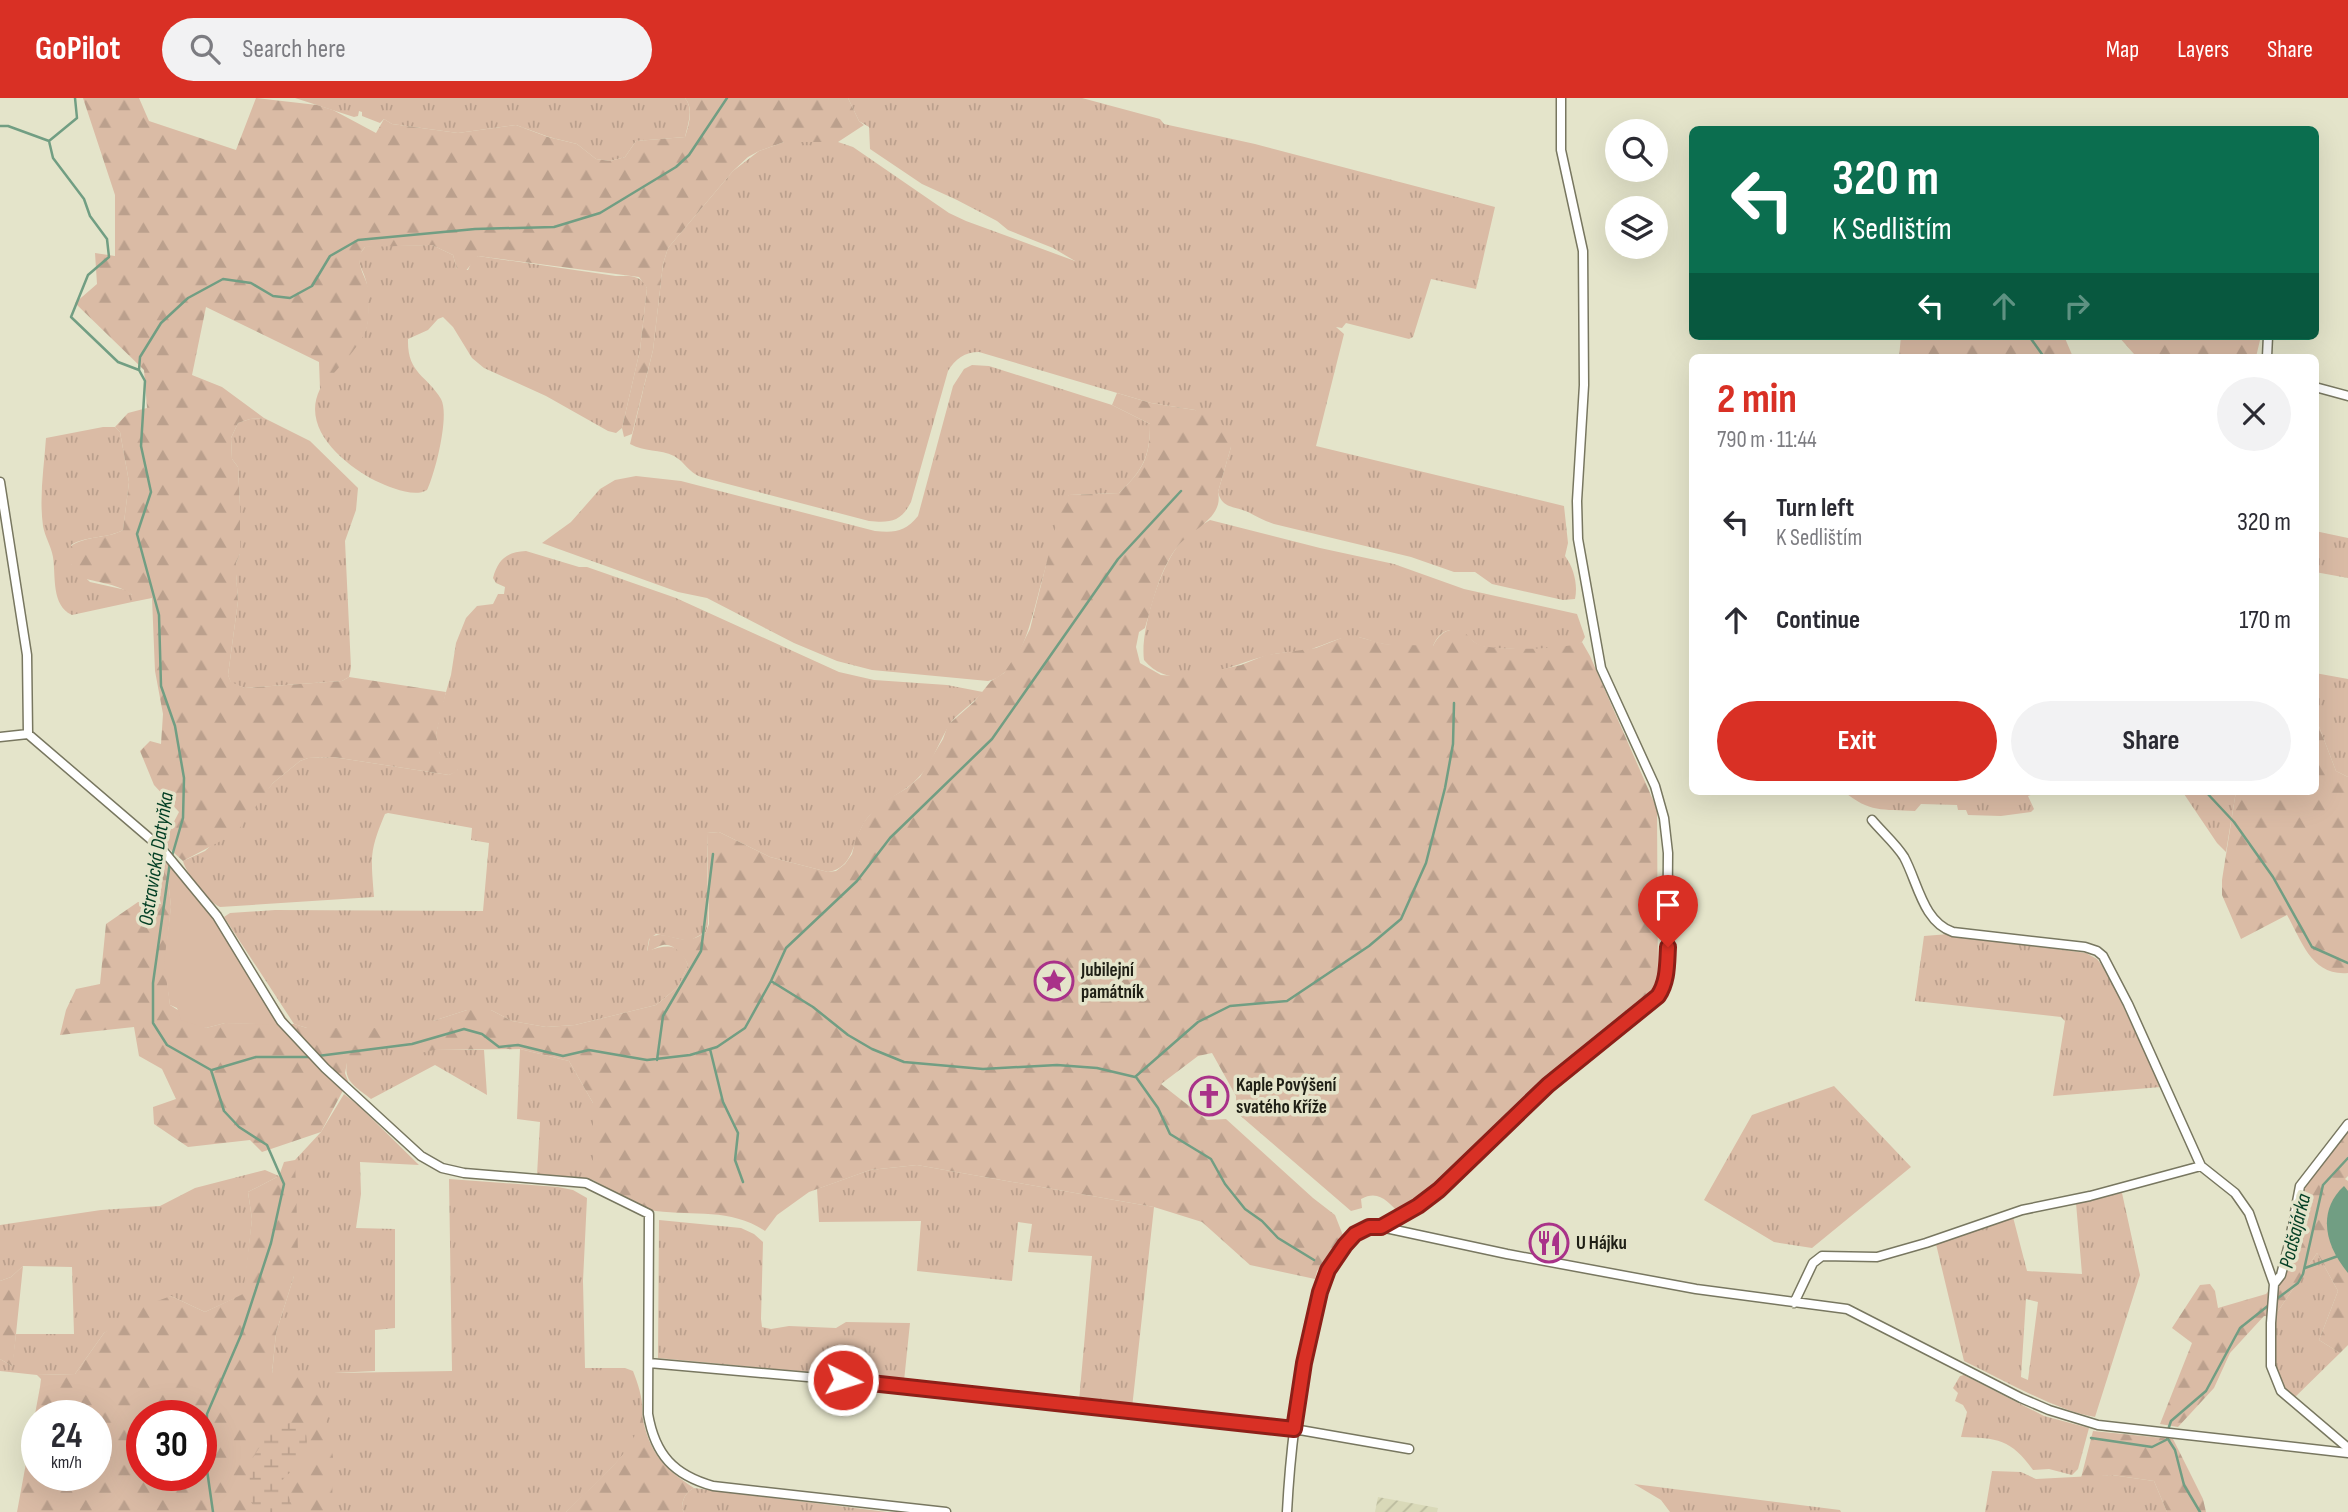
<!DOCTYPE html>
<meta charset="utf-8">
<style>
:root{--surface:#fff;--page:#f2f2f3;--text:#2b2b33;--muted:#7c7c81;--accent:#d93025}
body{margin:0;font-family:"Sofia Sans Condensed",sans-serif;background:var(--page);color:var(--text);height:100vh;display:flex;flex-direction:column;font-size:26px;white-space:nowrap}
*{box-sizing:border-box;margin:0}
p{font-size:23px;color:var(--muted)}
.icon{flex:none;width:38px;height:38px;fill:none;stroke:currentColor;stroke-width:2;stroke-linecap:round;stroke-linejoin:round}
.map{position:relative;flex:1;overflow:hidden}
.panel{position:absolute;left:1689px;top:256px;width:630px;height:441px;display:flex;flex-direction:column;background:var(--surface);border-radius:10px;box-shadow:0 7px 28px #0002}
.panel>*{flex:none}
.banner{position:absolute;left:1689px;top:28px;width:630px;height:214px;border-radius:10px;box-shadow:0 7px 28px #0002;background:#0b6e4f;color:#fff;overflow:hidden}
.buttons{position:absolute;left:1605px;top:21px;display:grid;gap:14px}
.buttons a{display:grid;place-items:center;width:63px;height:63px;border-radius:50%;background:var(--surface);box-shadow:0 7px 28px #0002;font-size:35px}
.speed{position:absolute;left:21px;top:1302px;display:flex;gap:14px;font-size:35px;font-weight:700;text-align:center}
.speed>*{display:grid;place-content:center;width:91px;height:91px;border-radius:50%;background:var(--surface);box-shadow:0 7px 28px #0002;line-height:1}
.speed small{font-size:18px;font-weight:400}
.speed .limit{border:10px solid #d22;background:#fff;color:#111}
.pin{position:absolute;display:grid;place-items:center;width:60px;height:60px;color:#fff;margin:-72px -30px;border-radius:50% 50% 50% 0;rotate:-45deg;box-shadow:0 0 7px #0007}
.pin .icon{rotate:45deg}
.me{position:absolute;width:77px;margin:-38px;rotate:95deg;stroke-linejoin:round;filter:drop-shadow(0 0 5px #0008)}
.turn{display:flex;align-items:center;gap:24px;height:147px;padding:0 28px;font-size:32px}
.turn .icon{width:91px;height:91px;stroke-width:2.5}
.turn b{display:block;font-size:49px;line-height:60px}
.lanes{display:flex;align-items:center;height:66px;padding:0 28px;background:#0003;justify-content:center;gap:35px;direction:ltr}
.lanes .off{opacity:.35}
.round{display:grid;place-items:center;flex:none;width:74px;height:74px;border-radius:37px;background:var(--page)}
.headline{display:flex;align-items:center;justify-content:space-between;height:119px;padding:0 28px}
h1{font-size:42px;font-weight:700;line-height:52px;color:var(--accent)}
.action{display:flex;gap:14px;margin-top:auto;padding:14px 28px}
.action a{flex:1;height:80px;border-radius:42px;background:var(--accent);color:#fff;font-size:28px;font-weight:700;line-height:80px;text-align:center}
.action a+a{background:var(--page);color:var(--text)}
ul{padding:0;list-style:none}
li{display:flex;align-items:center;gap:21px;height:98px;padding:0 28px}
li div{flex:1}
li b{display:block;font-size:26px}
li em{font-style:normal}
header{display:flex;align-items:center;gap:42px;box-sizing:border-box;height:98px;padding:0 35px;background:var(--accent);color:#fff}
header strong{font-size:33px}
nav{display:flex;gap:38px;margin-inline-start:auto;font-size:24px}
.search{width:490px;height:63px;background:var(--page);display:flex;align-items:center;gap:18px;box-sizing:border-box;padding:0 24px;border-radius:38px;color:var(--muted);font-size:26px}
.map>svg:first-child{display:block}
.industrial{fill:url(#industrial-furrows)}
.grass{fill:url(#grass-tufts);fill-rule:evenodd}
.forest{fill:url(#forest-firs);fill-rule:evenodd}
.wetland{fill:url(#wetland-marsh)}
.garden{fill:#dabba5}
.water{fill:#719e83}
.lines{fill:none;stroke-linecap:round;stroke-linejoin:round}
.stream{stroke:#719e83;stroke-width:2.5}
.street-casing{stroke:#787760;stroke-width:11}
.street{stroke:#fff;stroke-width:8}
.route-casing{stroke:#8d1f18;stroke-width:18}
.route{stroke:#d93025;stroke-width:12}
.labels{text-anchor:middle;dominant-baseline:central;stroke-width:7;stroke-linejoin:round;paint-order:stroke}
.poi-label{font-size:19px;font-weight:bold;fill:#1f1f15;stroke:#e4e4ca;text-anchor:start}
.water-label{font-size:21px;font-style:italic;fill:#013e23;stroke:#e4e4ca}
</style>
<header>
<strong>GoPilot</strong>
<div class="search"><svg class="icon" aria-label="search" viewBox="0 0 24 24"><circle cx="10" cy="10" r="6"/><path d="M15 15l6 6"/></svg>Search here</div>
<nav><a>Map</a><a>Layers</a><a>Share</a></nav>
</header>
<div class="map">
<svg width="2348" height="1414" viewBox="0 0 2348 1414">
<defs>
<pattern id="industrial-furrows" width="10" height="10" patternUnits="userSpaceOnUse" patternTransform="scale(1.75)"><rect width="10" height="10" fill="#d9d9b8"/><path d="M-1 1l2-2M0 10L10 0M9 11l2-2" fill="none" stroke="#baba9d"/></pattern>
<pattern id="grass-tufts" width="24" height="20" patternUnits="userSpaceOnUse" patternTransform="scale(1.75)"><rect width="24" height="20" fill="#dabba5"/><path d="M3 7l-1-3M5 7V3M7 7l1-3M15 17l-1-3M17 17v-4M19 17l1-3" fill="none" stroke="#bba08d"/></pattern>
<pattern id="forest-firs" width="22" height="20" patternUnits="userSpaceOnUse" patternTransform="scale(1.75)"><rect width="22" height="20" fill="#dabba5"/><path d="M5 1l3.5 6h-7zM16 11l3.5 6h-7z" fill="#bba08d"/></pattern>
<pattern id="wetland-marsh" width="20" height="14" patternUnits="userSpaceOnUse" patternTransform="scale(1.75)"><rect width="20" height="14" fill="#dabba5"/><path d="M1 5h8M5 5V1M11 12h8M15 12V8" fill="none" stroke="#bba08d"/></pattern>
</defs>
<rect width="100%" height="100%" fill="#e4e4ca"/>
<!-- industrial -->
<path class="industrial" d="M1378 1399 1438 1410 1437 1414H1375Z"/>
<!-- grass -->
<path class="grass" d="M295 0H685C694 11 688 26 685 39L636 43 625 59 610 63 596 61 577 46 549 39 516 27 458 35 392 26 384 21 380 25 362 18V14L359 13 358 18 354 19Z
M848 0H1082L1160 21 1164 26 1255 46 1495 109 1476 191 1431 181 1413 239 1409 241 1346 225 1342 230 1336 229 1344 236 1316 348 1564 408 1568 445 1565 458C1574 470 1578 487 1575 501L1563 502 1492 486 1475 474H1454L1411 459 1274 426C1265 423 1257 419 1248 414 1235 408 1222 411 1218 394L1231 349 1195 312 1151 305 979 254C965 254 955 261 948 273L911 404C901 424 890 425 869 423L701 379C688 374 685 364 674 358 660 351 644 354 630 346L653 252 663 166 668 150 733 73 759 53 784 44 802 43 838 44 853 49 949 115 966 123 1075 163 1053 150 1008 132 997 123 957 102 922 86 870 51 869 29 859 23Z
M432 147 453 157 457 171 468 172 473 161 478 158 616 178C629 178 641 176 647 190L640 252 622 330 616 335 608 333 546 298 484 270 472 260 453 229 443 219 438 221 428 232 408 241C407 276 427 277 441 301 450 317 435 376 427 392 414 400 389 389 376 383 345 367 300 331 320 291 331 269 356 255 366 231 369 223 369 192 366 183 364 173 358 168 359 157L365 149 372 148Z
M972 267 989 268 1112 307 1150 326C1150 359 1143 372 1119 395L1069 397C1059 426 1049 456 1041 486 1033 514 1022 577 988 583L872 572 837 563 794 545 707 500 678 494 542 445 571 424 600 391 615 382 636 378 681 383 875 433C894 435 905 434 918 418L953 288 964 271Z
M264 320 310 343 358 390 356 412 345 443 351 570 349 579 342 583 245 590 231 585 228 577 238 503 236 476V465L240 456V407L238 369 232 361 231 340 238 325 250 321Z
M103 329H115L120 334 129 384 123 432C107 441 88 437 71 447V466L90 484 126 492 132 497V504L72 517C51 507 56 479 53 459 51 448 45 439 43 428 39 399 44 369 46 340Z
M1210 422 1320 450 1394 466 1464 491 1577 516 1585 539 1582 544 1574 549C1554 551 1498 553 1481 548 1470 544 1466 532 1453 532 1442 532 1437 539 1433 548 1417 548 1400 549 1384 546 1374 545 1363 538 1353 539 1340 539 1329 545 1317 549 1303 555 1285 553 1270 557 1231 565 1176 600 1144 562 1140 534 1159 473 1177 449 1186 437 1198 429 1210 422Z
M2315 433 2348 440V480L2315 474Z
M526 453 579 469H587L676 500 839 574 874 582 947 587 983 594C973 606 955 616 948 629 938 646 932 666 918 680 901 698 878 703 864 725 852 744 854 770 828 774L770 759 719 734 707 735 708 826 706 834 689 843 656 836 649 841 647 853C667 847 679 843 688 867L678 889 656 907 575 927 546 929 512 923 491 912H467L433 923 434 952H484L487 997 435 967 371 1001C358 990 343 984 347 965L307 930 294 926 224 819 230 815 275 812 483 813 489 745 471 742 472 730 388 715 385 716C369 754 371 759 374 799L220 809C208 804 186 775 183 763L205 753 255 707 273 685 300 663 308 660 333 659 449 677 458 672 440 656 438 651 436 637 441 611 451 577 456 545 466 520 477 508 493 506 498 496H504L505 489 496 485 493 480C498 462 506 454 526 453Z
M2315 575 2348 581V679L2336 673 2315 618Z
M1843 693H2038L2039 694 2028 698 2034 711 2031 714 2001 718 1968 717 1966 712H1958L1957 707 1921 706 1915 713C1882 711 1870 715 1843 693Z
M2182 693H2236L2226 754 2217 745Z
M1949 836 2086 855 2097 861 2107 874 2161 989 2053 998 2065 923 2061 919 1915 903 1924 838Z
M520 951 569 963 593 1005V1082L537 1077 540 1024 517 1021Z
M1834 988 1911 1069 1812 1150 1774 1144 1704 1102 1752 1017Z
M344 996 359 1008 419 1067 360 1064 361 1096 356 1130 395 1131V1230L375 1232V1273L334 1275 452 1273 449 1081 558 1089 573 1092 587 1100 583 1183 585 1270H625L633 1273C640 1291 647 1313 639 1332 628 1359 587 1393 566 1414H332V1386L272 1276 276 1235 294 1178 295 1062 321 1034Z
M917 1067 1154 1109 1132 1310 1079 1303 1092 1158 1028 1154 1032 1126 1018 1124 1012 1183 917 1173 921 1123 819 1124 817 1091 870 1072Z
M265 1072 279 1078 248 1094 252 1121 244 1196 205 1214 171 1198 104 1235 75 1276 37 1277 0 1273V1261L12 1268 16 1236H74L72 1169 23 1168 11 1179 0 1183V1127L101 1112 160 1108 195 1090Z
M2122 1095 2140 1177 2095 1319C2056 1313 2000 1280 1964 1263L1936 1146 2013 1119 2027 1173 2082 1176 2076 1105ZM2026 1201 2038 1204 2028 1282 2021 1279Z
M659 1122 741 1130 754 1136 763 1144 761 1221 762 1229 771 1231 789 1228 836 1230 846 1224 910 1225 904 1283 658 1260Z
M2317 1155 2338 1193 2319 1242 2340 1255 2291 1303 2273 1273 2274 1219Z
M1964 1277 2044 1318 2089 1330 2078 1371 2072 1377 2049 1371 2033 1372C2011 1341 1997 1340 1961 1339L1967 1314 1963 1307 1955 1303 1958 1295 1953 1290 1960 1278Z
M1992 1373 2021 1374 2036 1381 2112 1377 2154 1383 2167 1414H1985Z
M1634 1386 1840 1412 1841 1414H1670L1661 1402Z
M694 1390 887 1414H684L682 1411C682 1401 686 1394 694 1390Z"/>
<!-- forest -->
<path class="forest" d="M83 0H139L149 23 236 52 256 0 317 7 333 12 376 35 384 21 392 26 458 35 516 27 548 39 577 46 596 61 610 63 625 59 636 43 685 39C689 26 694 11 685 0H848L859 23 864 27 838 44H784L759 53 748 59 733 73 668 150 663 166 653 252 632 336 624 339 622 330 640 252 647 190 639 179 478 158 464 175 457 171 453 157 432 147 365 149C351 164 368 179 369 195 369 203 369 222 367 229 362 248 333 275 320 291L319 264 206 209 192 277 222 289 264 320 250 321 238 325 231 340 232 361 238 369 240 407V456L236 465V476L238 503 228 577 231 584 245 590 342 583 349 579 446 594 436 637 440 656 457 664 458 673 449 677 333 659 308 660 300 663 273 685 236 735 183 763 163 745 179 714 154 687 140 653 150 643 161 646 163 616 155 573 152 500 132 504V497C116 484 93 485 75 477L71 466V448C87 437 107 441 123 432L129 384 120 334 115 329 128 315 147 310 144 272 75 205 97 186 95 155 115 158V97Z
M1901 238H2064L2073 259H1899Z
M2118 238H2261L2256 259H2134V256Z
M1117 295 1151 305 1195 312 1214 319 1230 334 1231 349 1218 394C1224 420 1192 431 1178 448 1160 470 1153 504 1145 530L1139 534 1136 549 1140 565 1161 577 1187 579 1241 567 1266 557 1316 550 1344 539 1355 538 1384 546 1433 548C1438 538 1445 530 1458 532 1468 534 1471 544 1480 547 1496 553 1567 552 1582 544L1590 558 1657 711 1658 889 1548 983 1414 1108 1400 1116C1388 1104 1379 1091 1361 1101L1362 1110 1351 1113 1236 1014V998L1212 955 1198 958 1161 986 1207 1022 1226 1021 1313 1100 1335 1117 1344 1140 1317 1173 1315 1181 1250 1167 1202 1124 1154 1109 917 1067 870 1072 809 1094 777 1117 765 1133C731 1110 694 1118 656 1113 641 1111 608 1090 593 1082V1005L569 963 520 951 434 952 412 957 433 923 467 912H491L512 923 546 929 575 927 656 907 678 889 688 867C685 859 674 845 663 847 658 848 652 852 647 854L650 839C672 831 680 852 706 834L709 826 707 735 719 734 770 759 828 774 836 773 845 766 852 756 856 740 864 724 877 708 907 690 920 679 943 641 948 627 974 604 991 583 1004 575 1020 551 1030 531 1062 403 1069 397 1119 395C1143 372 1150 360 1150 326L1112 307Z
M2315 618 2336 673 2348 679V875C2311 878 2302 843 2287 817L2241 841 2222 797V782L2236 693H2315Z
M166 761 171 809 165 865 170 907 206 930 225 925 294 926 307 930H388L370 961 347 965 345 975 348 983 321 1034 262 1054 250 1042 188 1049 154 1026 153 1009 176 1001 162 971 139 958 134 929 60 937 66 912 76 891 100 886 106 826 138 804 161 806 151 769Z
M2348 1023V1078L2345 1081 2348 1083V1247L2340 1255 2319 1242 2338 1193 2317 1155 2274 1219 2264 1218 2230 1255 2214 1290 2178 1329 2160 1326 2192 1245 2172 1230 2200 1187 2210 1186 2215 1193 2218 1210 2266 1196 2275 1186 2285 1157 2298 1086Z
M295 1062 298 1153 294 1178 276 1235 272 1275H315L321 1294 333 1359 332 1414H17L40 1289 41 1281 37 1277 75 1276 104 1235 138 1210 171 1198 205 1214 243 1196 252 1121 248 1094 279 1078 284 1064ZM37 1318H96V1377H37ZM142 1318H201V1377H142Z
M23 1168 13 1265 12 1268 0 1261V1183L11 1179Z
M642 1316C648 1353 663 1370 694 1390 686 1394 682 1401 682 1411L684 1414H566C593 1385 635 1357 642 1316Z
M2093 1333 2173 1341 2203 1401 2206 1414H2167L2154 1383 2112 1377 2081 1380Z"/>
<!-- wetland -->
<path class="wetland" d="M291 1325 306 1334 308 1358 283 1381 293 1411 291 1414H257L251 1404 249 1366 273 1328Z"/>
<!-- garden -->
<path class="garden" d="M166 761 217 818 291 927 225 925 206 930 181 922 177 910 170 907 164 865 171 809Z"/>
<!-- water -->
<path class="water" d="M2344 1088 2348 1093V1175C2326 1149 2316 1114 2344 1088Z"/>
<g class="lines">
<!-- stream -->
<path class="stream" d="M0 28H8L49 43 53 60 84 101 90 118 107 141 109 159 88 177 71 219 118 264 139 272 145 283 141 348 151 394 137 436 159 517 161 588 175 628 184 680 183 720 172 758
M49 43 77 20 75 0
M2029 238 2044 259
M139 272 140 259 161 225 188 200 223 181 251 185 273 198 290 200 312 188 330 158 358 142 475 131 554 129 600 115 676 69 689 57 727 0
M2205 693 2234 724 2273 779 2312 849 2348 865
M170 764 153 885V925L167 947 211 972 224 1013 239 1029 267 1047 284 1086 271 1145 241 1237 207 1316 206 1365 213 1414
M771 883 786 850 857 783 890 740 992 641 1118 461 1181 393
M710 951 723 1004 738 1035 735 1062 743 1084
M318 958 412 946 464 931 482 936 499 949 518 947 563 958 589 952 647 962 690 957 717 949 745 930 771 883 813 909 848 937 872 951 904 964 983 971 1057 967 1097 970 1135 979 1198 924 1230 908 1287 903 1369 848 1401 821 1426 765 1445 690 1453 646 1454 605
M657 962 663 918 701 853 713 756
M212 972 256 959H312
M1136 979 1158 1010 1170 1036 1211 1061 1225 1086 1245 1111 1262 1123 1278 1140 1314 1162
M2305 1170 2338 1158
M2274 1203 2298 1185 2303 1176 2323 1087 2348 1060
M2091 1340 2152 1349 2166 1342
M2200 1414 2184 1387 2175 1352 2166 1338 2171 1323 2206 1293 2240 1230 2269 1207"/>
<defs>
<path id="street" d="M2267 259 2268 238
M2315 289 2348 298
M0 384 27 557 28 636
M0 639 28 636 161 750 217 818 281 923 325 970 421 1058 442 1070 464 1075 586 1085 649 1116 648 1316C655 1357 674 1377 713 1388L946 1414
M1872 722C1882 734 1896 746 1904 759 1918 785 1923 824 1953 834L2085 849 2097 853 2103 858 2128 906 2201 1068 2235 1095 2249 1115 2274 1186 2271 1225V1268L2281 1293 2348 1350
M1381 1129 1418 1109 1439 1092 1548 987 1634 919 1658 898 1663 890 1667 873 1668 755 1664 720 1655 688 1601 570 1578 441 1577 403 1584 287 1583 153 1561 52V0
M2274 1186 2281 1177 2289 1146 2300 1088 2348 1026
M1794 1205 1813 1165 1822 1158 1877 1159 1926 1145 2022 1112 2090 1098 2201 1068
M649 1265 898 1287 1294 1331 1409 1351
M1287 1414C1290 1356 1297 1299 1309 1242 1313 1220 1317 1195 1327 1175 1338 1151 1354 1129 1381 1129L1507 1156 1696 1191 1847 1211 2021 1300 2049 1312 2098 1327 2348 1355"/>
</defs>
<!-- street casing -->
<use href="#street" class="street-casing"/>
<!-- street -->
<use href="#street" class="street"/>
</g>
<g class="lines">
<defs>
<path id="route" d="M843 1282 1294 1331 1304 1265 1320 1194 1328 1172 1345 1147 1355 1136 1369 1129H1381L1418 1108 1439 1092 1548 987 1658 898C1668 883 1667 866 1668 849"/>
</defs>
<!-- route casing -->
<use href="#route" class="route-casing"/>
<!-- route -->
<use href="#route" class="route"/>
</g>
<!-- icons -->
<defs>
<symbol id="sight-ring" viewBox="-11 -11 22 22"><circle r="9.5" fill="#e4e4ca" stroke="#a93289" stroke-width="1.5"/><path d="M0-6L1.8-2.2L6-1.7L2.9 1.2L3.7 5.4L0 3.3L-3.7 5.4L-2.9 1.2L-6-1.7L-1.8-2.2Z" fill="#a93289"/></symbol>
<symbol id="church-ring" viewBox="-11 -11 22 22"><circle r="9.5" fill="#e4e4ca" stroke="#a93289" stroke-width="1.5"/><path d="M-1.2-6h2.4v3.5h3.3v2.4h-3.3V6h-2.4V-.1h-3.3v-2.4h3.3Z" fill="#a93289"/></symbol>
<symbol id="restaurant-ring" viewBox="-11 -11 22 22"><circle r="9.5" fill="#e4e4ca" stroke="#a93289" stroke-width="1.5"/><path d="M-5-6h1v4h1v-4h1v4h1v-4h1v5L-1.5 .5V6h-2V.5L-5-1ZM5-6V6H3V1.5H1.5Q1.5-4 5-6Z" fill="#a93289"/></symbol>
</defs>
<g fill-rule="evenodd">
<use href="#sight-ring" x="1032" y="861" width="44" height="44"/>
<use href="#church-ring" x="1187" y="976" width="44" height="44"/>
<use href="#restaurant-ring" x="1527" y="1123" width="44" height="44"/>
</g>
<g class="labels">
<!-- poi labels -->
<g class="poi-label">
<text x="1081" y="872">Jubilejní<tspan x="1081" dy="22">památník</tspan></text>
<text x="1236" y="987">Kaple Povýšení<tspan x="1236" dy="22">svatého Kříže</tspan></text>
<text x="1576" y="1145">U Hájku</text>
</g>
<!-- water labels -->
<g class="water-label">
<text transform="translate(156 761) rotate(-81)">Ostravická Datyňka</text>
<text transform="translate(2295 1133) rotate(-76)">Podšajárka</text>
</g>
</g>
</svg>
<div class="buttons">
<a><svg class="icon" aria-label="search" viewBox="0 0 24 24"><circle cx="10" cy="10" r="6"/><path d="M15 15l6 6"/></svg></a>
<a><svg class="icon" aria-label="layers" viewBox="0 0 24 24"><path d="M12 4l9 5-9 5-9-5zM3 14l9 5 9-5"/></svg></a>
</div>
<div class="speed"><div>24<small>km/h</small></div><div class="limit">30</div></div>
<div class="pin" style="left:1668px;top:849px;background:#d93025"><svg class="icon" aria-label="arrive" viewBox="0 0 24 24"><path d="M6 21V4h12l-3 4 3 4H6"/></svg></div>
<svg class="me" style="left:843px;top:1282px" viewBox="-20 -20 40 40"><circle r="17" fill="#d93025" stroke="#fff" stroke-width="3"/><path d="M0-11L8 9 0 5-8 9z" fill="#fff"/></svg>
<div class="banner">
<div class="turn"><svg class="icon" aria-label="left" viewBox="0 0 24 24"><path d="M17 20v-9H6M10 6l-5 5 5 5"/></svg><div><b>320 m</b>K Sedlištím</div></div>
<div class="lanes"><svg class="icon" aria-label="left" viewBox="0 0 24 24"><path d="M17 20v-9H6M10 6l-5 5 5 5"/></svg><svg class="icon off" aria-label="ahead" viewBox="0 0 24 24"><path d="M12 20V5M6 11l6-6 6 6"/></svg><svg class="icon off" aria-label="right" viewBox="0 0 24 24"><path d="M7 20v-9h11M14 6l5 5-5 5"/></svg></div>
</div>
<section class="panel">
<div class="headline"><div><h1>2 min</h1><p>790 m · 11:44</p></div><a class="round"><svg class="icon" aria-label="close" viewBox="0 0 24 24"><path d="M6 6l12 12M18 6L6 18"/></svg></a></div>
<ul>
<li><svg class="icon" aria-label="left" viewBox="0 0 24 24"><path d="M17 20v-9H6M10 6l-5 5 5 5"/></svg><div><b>Turn left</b><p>K Sedlištím</p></div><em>320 m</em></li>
<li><svg class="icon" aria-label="ahead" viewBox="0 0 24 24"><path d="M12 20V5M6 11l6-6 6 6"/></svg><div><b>Continue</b></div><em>170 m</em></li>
</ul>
<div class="action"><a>Exit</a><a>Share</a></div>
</section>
</div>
